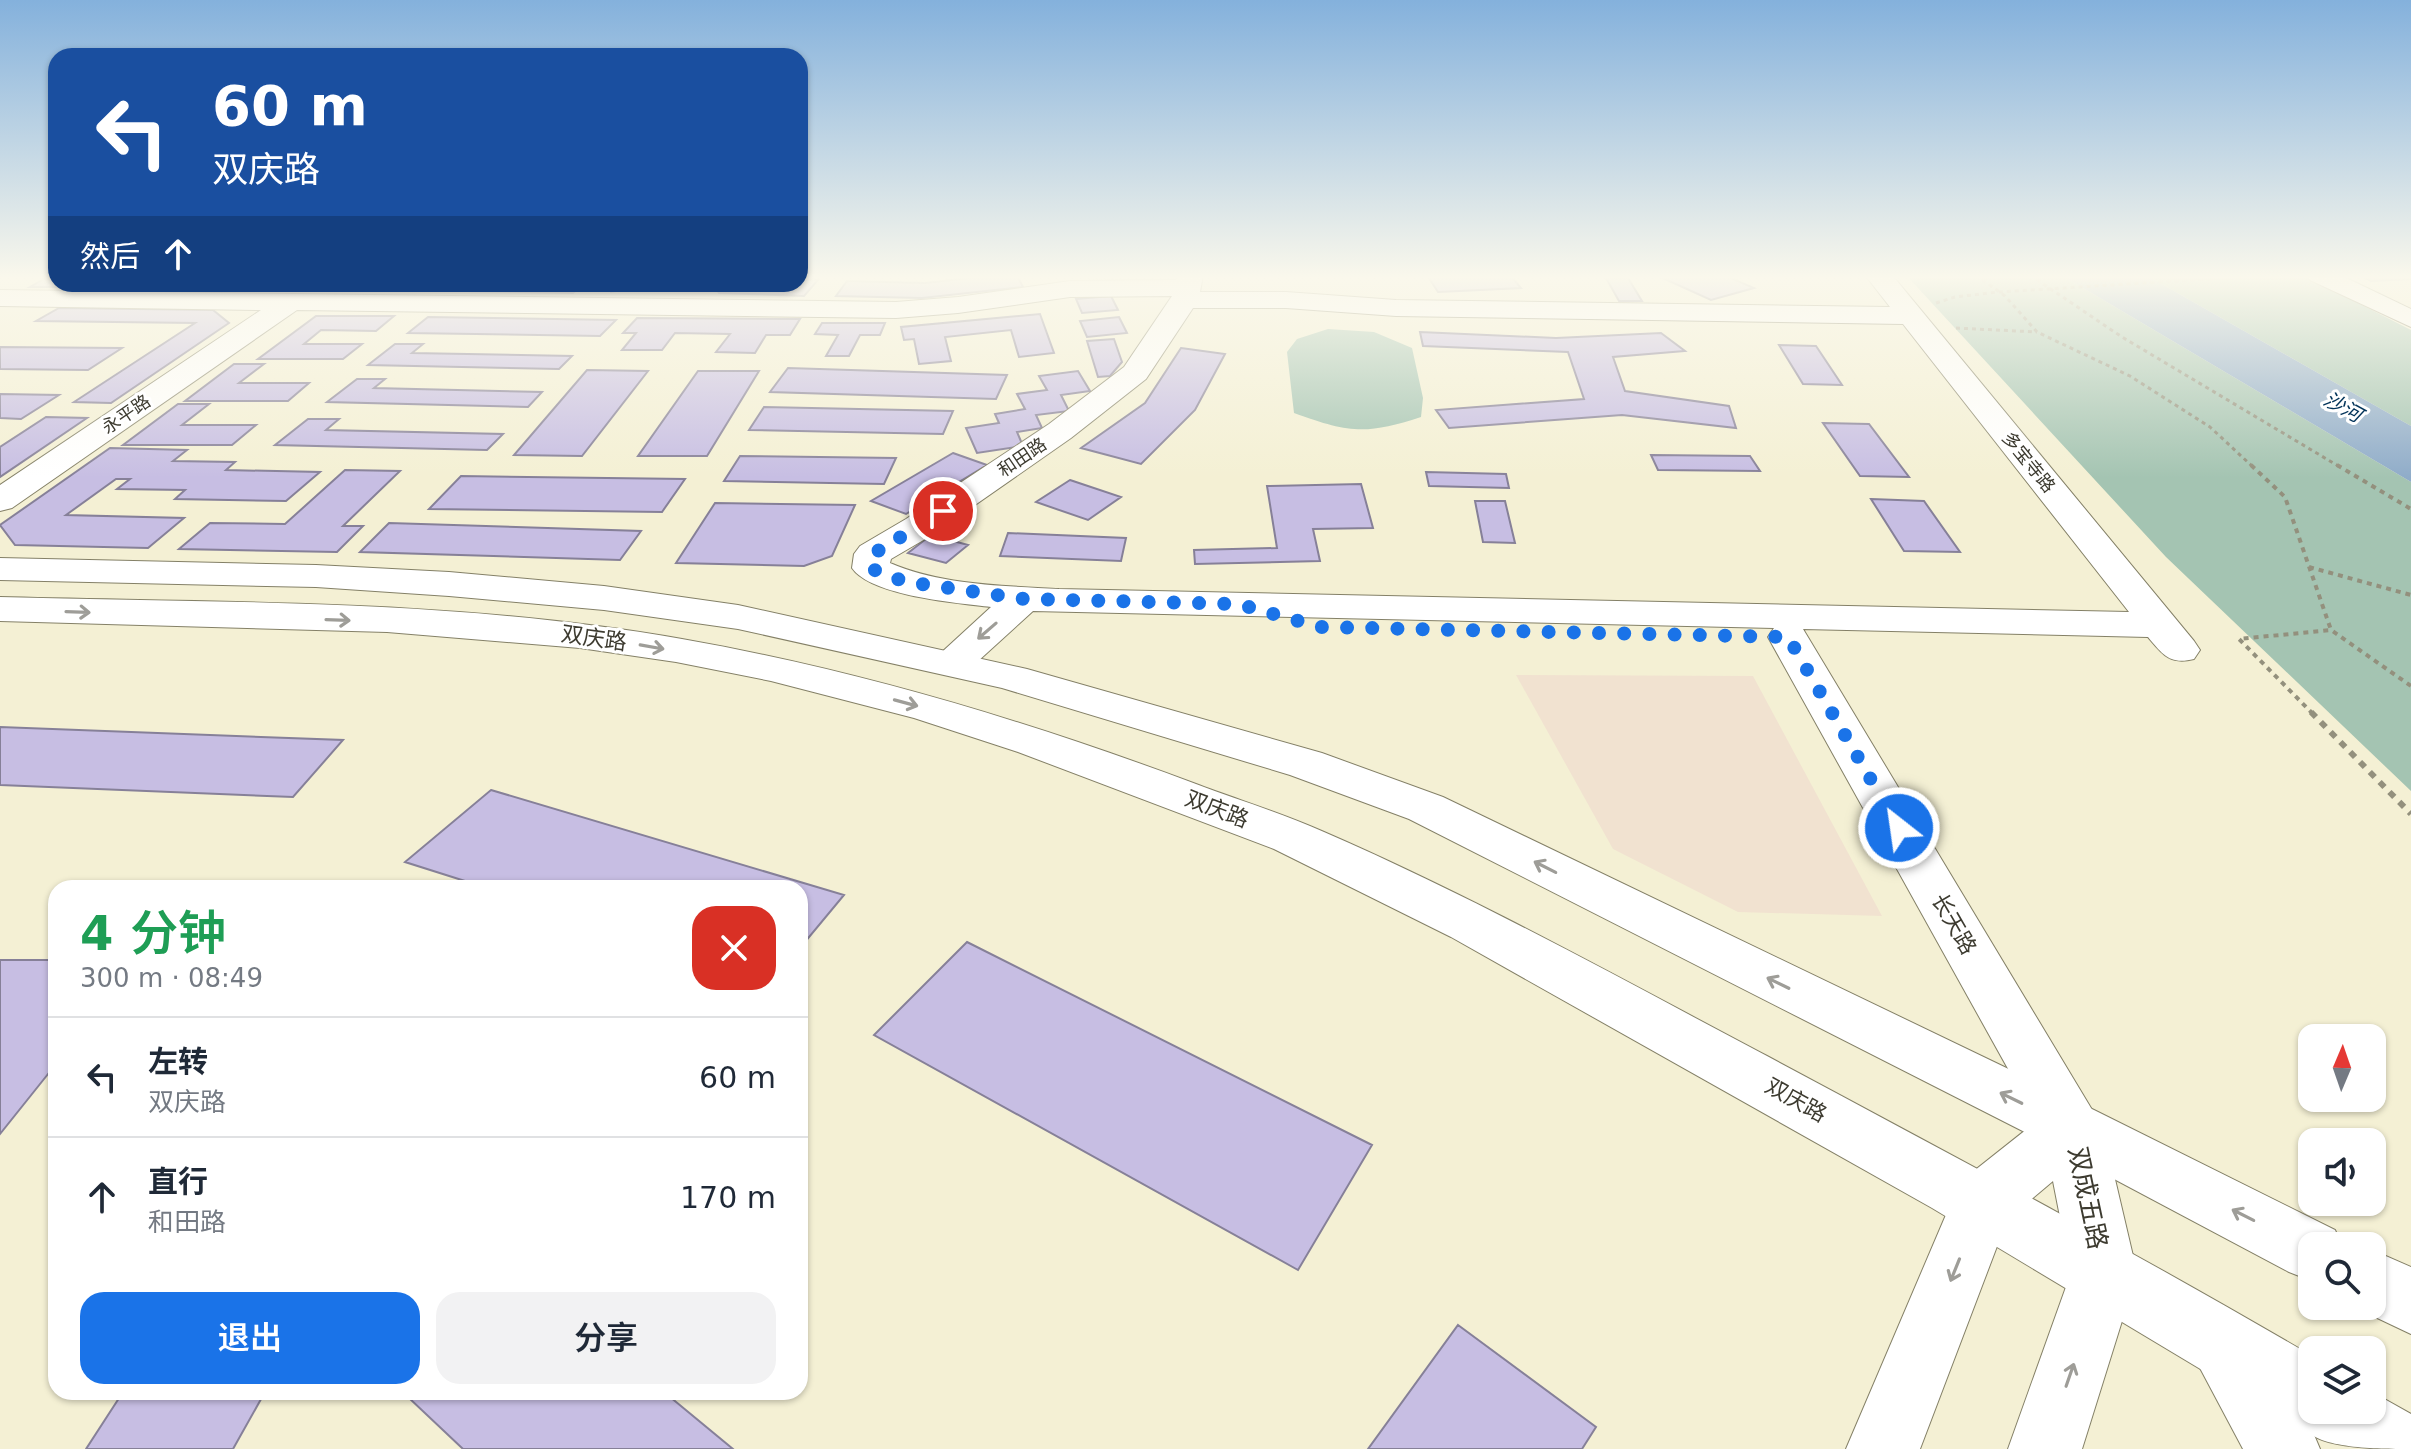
<!DOCTYPE html>
<html lang="zh">
<meta charset="utf-8">
<style>
:root{--surface:#fff;--page:#f2f2f3;--text:#1f2937;--muted:#747a83;--line:#e0e1e3;--accent:#1a73e8}
body{margin:0;font-family:"DejaVu Sans","Noto Sans SC",sans-serif;background:var(--page);color:var(--text);height:100vh;display:flex;flex-direction:column;font-size:30px;white-space:nowrap}
*{box-sizing:border-box;margin:0}
p{font-size:26px;color:var(--muted)}
.icon{flex:none;width:44px;height:44px;fill:none;stroke:currentColor;stroke-width:2;stroke-linecap:round;stroke-linejoin:round}
.map{position:relative;flex:1;overflow:hidden}
.sheet{position:absolute;left:48px;top:880px;width:760px;height:520px;display:flex;flex-direction:column;background:var(--surface);border-radius:24px;box-shadow:0 2px 6px #0004}
.sheet>*{flex:none}
.banner{position:absolute;left:48px;top:48px;width:760px;height:244px;border-radius:24px;box-shadow:0 2px 6px #0004;background:#1a4fa0;color:#fff;overflow:hidden}
.needle{width:52px;rotate:2deg}
.controls{position:absolute;left:2298px;top:1024px;display:grid;gap:16px}
.controls a{display:grid;place-items:center;width:88px;height:88px;border-radius:16px;background:var(--surface);box-shadow:0 2px 6px #0004;font-size:40px}
.pin{position:absolute;display:grid;place-items:center;width:68px;height:68px;color:#fff;margin:-34px;border:4px solid #fff;border-radius:50%;box-shadow:0 2px 8px #0007}
.me{position:absolute;width:88px;margin:-44px;rotate:330deg;stroke-linejoin:round;filter:drop-shadow(0 0 6px #0008)}
.turn{display:flex;align-items:center;gap:28px;height:168px;padding:0 32px;font-size:36px}
.turn .icon{width:104px;height:104px;stroke-width:2.5}
.turn b{display:block;font-size:56px;line-height:68px}
.then{display:flex;align-items:center;height:76px;padding:0 32px;background:#0003;gap:16px;font-size:30px}
.round{display:grid;place-items:center;flex:none;width:84px;height:84px;border-radius:24px;background:var(--page)}
.overview{display:flex;align-items:center;justify-content:space-between;height:136px;padding:0 32px}
h1{font-size:48px;font-weight:600;line-height:60px;color:#1e9e55}
.primary-button{display:flex;gap:16px;margin-top:auto;padding:16px 32px}
.primary-button a{flex:1;height:92px;border-radius:24px;background:var(--accent);color:#fff;font-size:32px;font-weight:600;line-height:92px;text-align:center}
.primary-button a+a{background:var(--page);color:var(--text)}
ul{padding:0;list-style:none}
li{display:flex;align-items:center;gap:24px;height:120px;padding:0 32px;border-top:2px solid var(--line)}
li div{flex:1}
li b{display:block;font-size:30px}
li em{font-style:normal}
.map>svg:first-child{display:block}
.industrial{fill:#f1e2d0}
.green{fill:#a4c4b2}
.water{fill:#8facc9}
.building{fill:#c7bee3;stroke:#868098;stroke-width:2}
.lines{fill:none;stroke-linecap:round;stroke-linejoin:round}
.minor-casing{stroke:#848067;stroke-width:2}
.major-casing{stroke:#848067;stroke-width:2}
.path-far2{stroke:#93907d;stroke-width:3;stroke-dasharray:4 4;stroke-linecap:butt}
.path-far1{stroke:#93907d;stroke-width:4;stroke-dasharray:5 5;stroke-linecap:butt}
.path{stroke:#93907d;stroke-width:6;stroke-dasharray:7 7;stroke-linecap:butt}
.minor{fill:#fff;fill-rule:evenodd}
.major{fill:#fff;fill-rule:evenodd}
.oneway{stroke:#9e9d98}
.route{stroke:#1a73e8;stroke-width:14;stroke-dasharray:0 25.2}
.labels{text-anchor:middle;dominant-baseline:central;stroke-width:6;stroke-linejoin:round;paint-order:stroke}
.far-street-label{font-size:18px;fill:#3d3b30;stroke:#fff}
.far-water-label{font-size:20px;font-style:italic;fill:#023359;stroke:#fff}
.street-label{font-size:22px;fill:#3d3b30;stroke:#fff}
.near-street-label{font-size:26px;fill:#3d3b30;stroke:#fff}
</style>
<div class="map">
<svg width="2411" height="1449" viewBox="0 0 2411 1449">
<rect width="100%" height="100%" fill="#f4f0d4"/>
<!-- industrial -->
<path class="industrial" d="M1516 675 1753 676 1882 916 1738 912 1613 849Z"/>
<!-- green -->
<path class="green" d="M1906 275H2061L2411 482V791L2166 557Z
M2146 275H2303L2411 330V426Z
M1328 329 1374 332 1412 348 1423 398 1421 417C1366 435 1349 433 1294 413L1287 352 1297 339Z"/>
<!-- water -->
<path class="water" d="M2061 275H2146L2411 426V482Z"/>
<!-- building -->
<path class="building" d="M51 275H56V284H101L95 287H30Z
M996 275H1017L1023 287 922 298 836 296 847 281 925 283Z
M1427 275H1510L1521 288 1438 292Z
M1656 275H1724L1754 288 1711 300Z
M2359 275H2411V279L2371 281Z
M1606 278H1628L1642 301H1619Z
M800 279 818 280 804 296 719 293 713 284H800Z
M119 284H307L297 291 110 289Z
M421 284H583L573 293 413 290Z
M607 284H654L611 292Z
M1111 296 1118 310 1082 313 1076 299Z
M59 308 213 310 229 323 111 403 74 402 195 323 36 321Z
M1040 314 1054 353 1019 357 1011 330 945 337 951 361 919 364 914 339 904 340 901 327Z
M316 316H394L376 331 321 330 304 344H362L343 359H258Z
M428 317 616 320 600 336 408 333Z
M1119 317 1127 333 1087 337 1080 321Z
M637 318 800 319 790 335H766L755 353 716 352 730 334 675 333 662 350H622L636 333H623Z
M822 323H885L880 335H860L849 356H826L838 335 815 334Z
M1420 332 1556 338 1661 333 1685 351 1613 357 1625 391 1729 406 1736 428 1622 415 1449 428 1436 410 1584 399 1568 352 1423 346Z
M1114 339 1122 362 1110 376 1098 377 1087 341Z
M395 344H423L412 353 572 356 559 369 368 365Z
M1779 345 1816 346 1842 385 1803 384Z
M0 347 122 348 88 370 0 369Z
M1181 348 1225 354 1195 410 1141 464 1081 448 1145 403Z
M234 364H264L239 383H309L288 401H185Z
M788 368 1007 375 996 399 770 392Z
M587 370 648 371 582 456 514 455Z
M698 371H759L707 456H638Z
M1078 371 1090 391 1061 395 1069 411 1036 415 1042 428 1017 432 1023 446 977 453 966 428 999 423 995 414 1025 409 1017 394 1047 390 1039 376Z
M357 379H385L374 388 542 392 528 407 327 402Z
M0 394 59 395 21 419 0 418Z
M178 404H209L182 425H256L232 445H123Z
M764 407 953 411 943 434 749 430Z
M46 417 87 418 0 477V447Z
M308 419H339L326 430 503 434 487 450 275 445Z
M1823 423 1869 424 1909 477 1860 476Z
M110 448 187 450 173 461 235 462 226 470 320 472 286 501 175 499 185 490 117 489 130 479H116L66 515 184 518 148 548 15 545 0 525Z
M953 453 987 465 906 514 871 501Z
M1651 455 1750 456 1760 471 1658 470Z
M740 456 896 458 884 484 724 481Z
M345 470 400 471 343 526H363L337 552 179 549 210 523 285 524Z
M1426 472 1506 474 1509 488 1429 486Z
M461 476 685 479 662 512 429 509Z
M1070 480 1121 497 1088 520 1036 502Z
M1361 484 1373 528 1313 529 1320 561 1195 564 1194 550 1277 548 1267 486Z
M1871 499 1924 501 1960 552 1904 551Z
M1475 501H1505L1515 543 1483 542Z
M715 503 855 505 832 556 804 566 676 563Z
M389 523 641 531 620 560 360 552Z
M1008 533 1126 538 1121 561 1000 556Z
M931 535 968 545 946 563 908 553Z
M0 727 343 740 293 797 0 785Z
M491 790 844 895 800 948V888H487L405 862Z
M967 942 1372 1145 1298 1270 874 1035Z
M0 960H56V1064L0 1134Z
M1458 1325 1596 1427 1582 1449H1368Z
M123 1392H265L233 1449H86Z
M415 1392H664L733 1449H463L409 1398Z"/>
<g class="lines">
<defs>
<path id="minor" d="M1177 275H1203L1200 292H1286L1396 300 1890 307 1865 275H1892L2194 641 2200 650 2194 659C2170 665 2163 655 2148 637L1803 629 2103 1128 2137 1273 2082 1449H2008L2071 1273 2053 1181 2007 1220 1920 1449H1846L1960 1182 2037 1121 1768 637 1774 628 1033 611 966 672 951 675 936 672 930 663 991 607C958 603 871 596 852 568L854 554 860 546 906 519 1049 424 1124 367 1172 296 1070 297 958 313 896 318 297 310 12 508 0 511V485L261 310 0 306V290L896 302 958 297 1070 281 1176 280ZM1193 308H1286L1396 316 1903 324 2129 612 1059 589C1004 586 941 585 890 563L891 559 932 535 1071 438 1146 379Z
M2306 275H2340L2411 309V327L2310 280Z
M2227 1319 2252 1329 2309 1423 2320 1449H2243L2192 1353 2202 1329Z"/>
<path id="major" d="M0 558 316 565 449 572 604 586 738 605 1027 669 1322 753 1443 797 2094 1110 2335 1230 2342 1246H2312V1281L2289 1272 2052 1146 1409 819 1290 775 1002 688 738 629 604 610 449 596 316 587 0 580Z
M0 597C227 603 458 599 682 639 858 670 1028 721 1196 784 1238 800 1282 813 1324 832 1476 898 1621 979 1767 1056 1950 1154 2133 1251 2312 1356V1410H2372V1392L2411 1414V1449C2384 1449 2320 1449 2307 1430L2287 1421 1932 1208 1451 937 1274 849 1018 752 914 718 771 681 676 662 580 648 387 632 0 621Z
M2372 1250 2411 1267V1334L2352 1306H2372Z"/>
</defs>
<!-- minor casing -->
<use href="#minor" class="minor-casing"/>
<!-- major casing -->
<use href="#major" class="major-casing"/>
<!-- path-far2 -->
<path class="path-far2" d="M1976 275 2005 296 2037 332 2130 376 2210 427 2253 467
M2030 275 2122 337 2340 467
M1936 303 1955 297 1998 292 2273 275
M1956 328 2037 332"/>
<!-- path-far1 -->
<path class="path-far1" d="M2251 465 2285 497 2331 630 2411 686
M2337 465 2411 509
M2309 567 2411 595
M2313 714 2239 639 2331 630"/>
<!-- path -->
<path class="path" d="M2311 712 2411 814"/>
<!-- minor -->
<use href="#minor" class="minor"/>
<!-- major -->
<use href="#major" class="major"/>
</g>
<!-- one-way arrows -->
<defs><path id="oneway-shaft" d="M-6 0H5M1.5-3L5.5 0L1.5 3" fill="none" stroke-width="1.6" stroke-linecap="round" stroke-linejoin="round" transform="scale(2)"/></defs>
<g class="oneway">
<use href="#oneway-shaft" transform="translate(78 612) rotate(2)"/>
<use href="#oneway-shaft" transform="translate(338 620) rotate(2)"/>
<use href="#oneway-shaft" transform="translate(987 631) rotate(139)"/>
<use href="#oneway-shaft" transform="translate(652 647) rotate(10)"/>
<use href="#oneway-shaft" transform="translate(906 703) rotate(15)"/>
<use href="#oneway-shaft" transform="translate(1545 867) rotate(-153)"/>
<use href="#oneway-shaft" transform="translate(1778 983) rotate(-154)"/>
<use href="#oneway-shaft" transform="translate(2011 1098) rotate(-154)"/>
<use href="#oneway-shaft" transform="translate(2243 1215) rotate(-153)"/>
<use href="#oneway-shaft" transform="translate(1955 1270) rotate(112)"/>
<use href="#oneway-shaft" transform="translate(2070 1375) rotate(-71)"/>
</g>
<!-- sky -->
<linearGradient id="sky" x2="0" y2="1"><stop stop-color="#84b1dc"/><stop offset="0.58" stop-color="#faf8ec"/><stop offset="1" stop-color="#faf8ec" stop-opacity="0"/></linearGradient>
<rect width="2411" height="478" fill="url(#sky)"/>
<g class="lines">
<!-- route -->
<path class="route" d="M943 511 873 554 871 568 884 575 908 582 1024 599 1238 604 1320 627 1788 637 1899 828"/>
</g>
<g class="labels">
<!-- far-street labels -->
<g class="far-street-label">
<text transform="translate(126 414) rotate(-34)">永平路</text>
<text transform="translate(1022 457) rotate(-34)">和田路</text>
<text transform="translate(2029 462) rotate(51)">多宝寺路</text>
</g>
<!-- far-water labels -->
<g class="far-water-label">
<text transform="translate(2343 407) rotate(29)">沙河</text>
</g>
<!-- street labels -->
<g class="street-label">
<text transform="translate(594 638) rotate(8)">双庆路</text>
<text transform="translate(1217 809) rotate(21)">双庆路</text>
<text transform="translate(1954 924) rotate(60)">长天路</text>
<text transform="translate(1796 1100) rotate(29)">双庆路</text>
</g>
<!-- near-street labels -->
<g class="near-street-label">
<text transform="translate(2088 1198) rotate(78)">双成五路</text>
</g>
</g>
</svg>
<div class="controls">
<a><svg class="needle" viewBox="-14 -14 28 28"><path d="M0-13l5 13h-10z" fill="#e53935"/><path d="M0 13l5-13h-10z" fill="#747a83"/></svg></a>
<a><svg class="icon" aria-label="sound" viewBox="0 0 24 24"><path d="M4 9h4l5-4v14l-5-4H4zM17 9q2 3 0 6"/></svg></a>
<a><svg class="icon" aria-label="search" viewBox="0 0 24 24"><circle cx="10" cy="10" r="6"/><path d="M15 15l6 6"/></svg></a>
<a><svg class="icon" aria-label="layers" viewBox="0 0 24 24"><path d="M12 4l9 5-9 5-9-5zM3 14l9 5 9-5"/></svg></a>
</div>
<div class="pin" style="left:943px;top:511px;background:#d93025"><svg class="icon" aria-label="arrive" viewBox="0 0 24 24"><path d="M6 21V4h12l-3 4 3 4H6"/></svg></div>
<svg class="me" style="left:1899px;top:828px" viewBox="-20 -20 40 40"><circle r="17" fill="#1a73e8" stroke="#fff" stroke-width="3"/><path d="M0-11L8 9 0 5-8 9z" fill="#fff"/></svg>
<div class="banner">
<div class="turn"><svg class="icon" aria-label="left" viewBox="0 0 24 24"><path d="M17 20v-9H6M10 6l-5 5 5 5"/></svg><div><b>60 m</b>双庆路</div></div>
<div class="then">然后<svg class="icon" aria-label="ahead" viewBox="0 0 24 24"><path d="M12 20V5M6 11l6-6 6 6"/></svg></div>
</div>
<section class="sheet">
<div class="overview"><div><h1>4 分钟</h1><p>300 m · 08:49</p></div><a class="round" style="background:#d93025;color:#fff"><svg class="icon" aria-label="close" viewBox="0 0 24 24"><path d="M6 6l12 12M18 6L6 18"/></svg></a></div>
<ul>
<li><svg class="icon" aria-label="left" viewBox="0 0 24 24"><path d="M17 20v-9H6M10 6l-5 5 5 5"/></svg><div><b>左转</b><p>双庆路</p></div><em>60 m</em></li>
<li><svg class="icon" aria-label="ahead" viewBox="0 0 24 24"><path d="M12 20V5M6 11l6-6 6 6"/></svg><div><b>直行</b><p>和田路</p></div><em>170 m</em></li>
</ul>
<div class="primary-button"><a>退出</a><a>分享</a></div>
</section>
</div>
